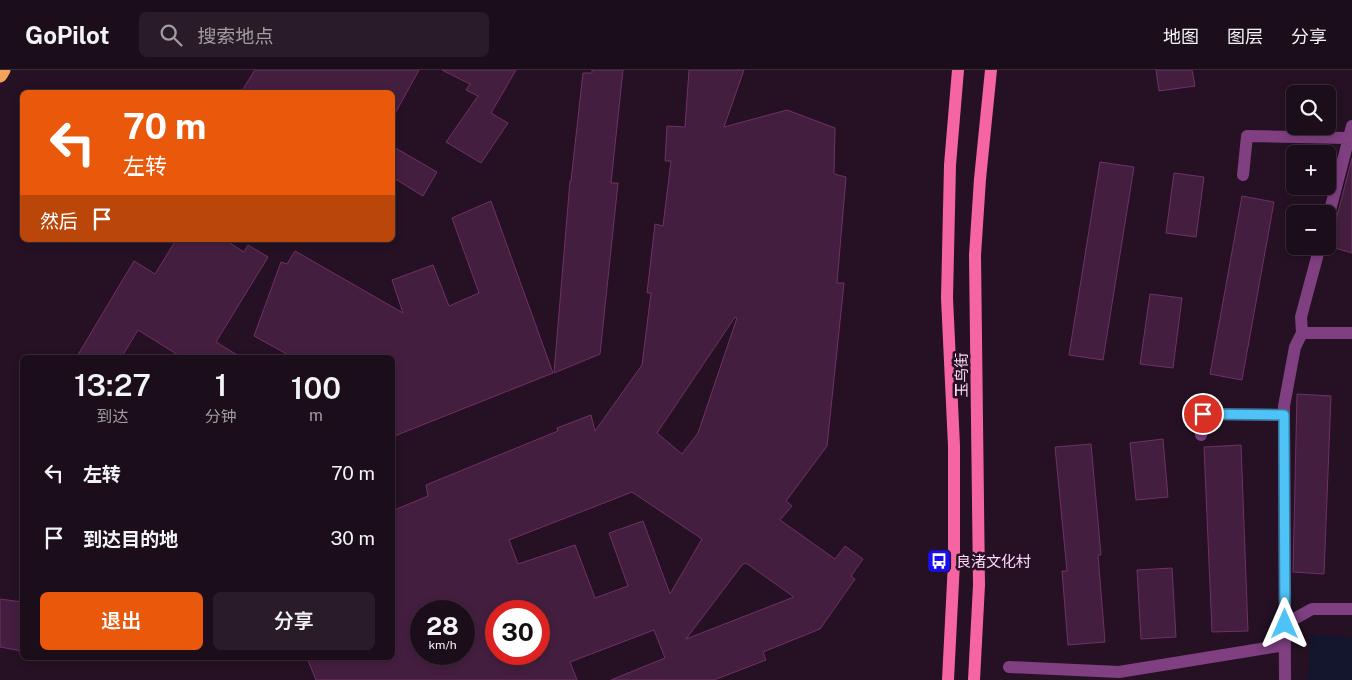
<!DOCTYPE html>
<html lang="zh">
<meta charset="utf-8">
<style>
:root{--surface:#1c0d1a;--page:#291b27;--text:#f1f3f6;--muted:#a09ca2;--line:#3a2d39;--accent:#ea580c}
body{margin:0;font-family:"Public Sans","Noto Sans SC",sans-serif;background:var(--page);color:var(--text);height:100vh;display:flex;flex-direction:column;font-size:19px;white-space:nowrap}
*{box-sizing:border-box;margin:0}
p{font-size:16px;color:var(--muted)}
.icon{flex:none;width:28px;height:28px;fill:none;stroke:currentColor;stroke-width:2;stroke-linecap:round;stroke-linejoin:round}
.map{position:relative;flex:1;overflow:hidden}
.details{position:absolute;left:20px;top:285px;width:375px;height:305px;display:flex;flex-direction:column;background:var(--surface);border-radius:8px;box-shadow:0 2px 8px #0003,0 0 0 1px var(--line)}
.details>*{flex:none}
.guide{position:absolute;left:20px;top:20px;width:375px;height:152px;border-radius:8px;box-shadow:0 2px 8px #0003,0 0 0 1px var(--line);background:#ea580c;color:#fff;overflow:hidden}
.tools{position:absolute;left:1286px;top:15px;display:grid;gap:10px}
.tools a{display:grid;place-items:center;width:50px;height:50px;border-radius:8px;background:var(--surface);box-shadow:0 2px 8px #0003,0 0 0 1px var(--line);font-size:25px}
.speed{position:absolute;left:410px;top:530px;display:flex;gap:10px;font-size:25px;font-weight:700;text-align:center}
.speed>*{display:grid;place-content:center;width:65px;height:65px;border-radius:50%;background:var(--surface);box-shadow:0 2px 8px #0003,0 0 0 1px var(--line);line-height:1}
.speed small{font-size:12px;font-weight:400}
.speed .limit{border:8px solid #d22;background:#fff;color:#111}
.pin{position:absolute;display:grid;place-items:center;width:42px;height:42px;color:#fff;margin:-21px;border:2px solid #fff;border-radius:50%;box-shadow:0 1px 5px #0007}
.me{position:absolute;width:55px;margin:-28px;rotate:0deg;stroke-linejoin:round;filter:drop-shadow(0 0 4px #0008)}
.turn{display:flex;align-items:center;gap:18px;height:105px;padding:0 20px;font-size:22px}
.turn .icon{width:65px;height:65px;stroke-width:2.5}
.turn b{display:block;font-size:35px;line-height:42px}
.then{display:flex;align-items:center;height:48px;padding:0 20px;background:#0003;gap:10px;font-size:19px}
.eta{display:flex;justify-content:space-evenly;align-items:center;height:85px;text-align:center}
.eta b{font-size:30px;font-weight:600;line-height:35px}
.button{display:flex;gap:10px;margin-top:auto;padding:10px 20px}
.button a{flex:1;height:58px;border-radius:8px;background:var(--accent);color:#fff;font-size:20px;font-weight:600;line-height:58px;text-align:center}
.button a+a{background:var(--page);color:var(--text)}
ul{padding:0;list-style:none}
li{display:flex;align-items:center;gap:15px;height:65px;padding:0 20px}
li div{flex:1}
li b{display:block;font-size:19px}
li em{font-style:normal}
header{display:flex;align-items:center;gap:30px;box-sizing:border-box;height:70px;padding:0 25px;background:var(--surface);border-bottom:1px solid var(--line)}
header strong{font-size:24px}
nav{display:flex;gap:28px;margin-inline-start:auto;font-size:18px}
.search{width:350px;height:45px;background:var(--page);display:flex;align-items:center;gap:12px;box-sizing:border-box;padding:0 18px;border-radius:8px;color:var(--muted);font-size:19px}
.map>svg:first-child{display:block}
.green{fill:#14162e}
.building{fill:#441e3f;stroke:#6f3166;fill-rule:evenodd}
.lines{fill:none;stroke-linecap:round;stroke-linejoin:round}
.minor{stroke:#7f3f81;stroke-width:12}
.major{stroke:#f565a4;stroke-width:12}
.highway{stroke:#f4a15a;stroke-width:15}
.route-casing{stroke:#337fa1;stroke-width:12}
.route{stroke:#4fc3f7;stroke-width:9}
.labels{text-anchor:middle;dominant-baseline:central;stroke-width:5;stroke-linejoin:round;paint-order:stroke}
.street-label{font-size:15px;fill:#fcd7fa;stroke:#251123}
.poi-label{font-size:15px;fill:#fcd7fa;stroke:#251123;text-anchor:start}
</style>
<header>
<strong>GoPilot</strong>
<div class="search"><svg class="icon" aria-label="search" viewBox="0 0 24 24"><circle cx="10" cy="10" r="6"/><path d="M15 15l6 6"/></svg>搜索地点</div>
<nav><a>地图</a><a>图层</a><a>分享</a></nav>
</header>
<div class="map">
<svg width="1352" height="610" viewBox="0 0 1352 610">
<rect width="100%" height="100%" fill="#251123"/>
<!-- green -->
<path class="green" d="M1311 564 1352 568V610H1308Z"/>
<!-- building -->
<path class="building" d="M255 0H419L392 49V22H241Z
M442 0H516L491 43 508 53 481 93 446 72 478 26 466 20 470 14Z
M592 0H623L611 113H618L600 284 554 303 570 111H571L583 3H592Z
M689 0H744L724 57 787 40 835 58 834 104 846 107 837 213H844L827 376 786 431 792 436 780 450 835 489 845 476 863 489 851 506 855 509 820 559 763 582 766 590 714 610H611L665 588 654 560 570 592 577 610H316L307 588H392V441L428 426 426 415 558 361 557 358 591 345 595 361 642 295 651 223H647L655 154 663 156 671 91H665L667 56 685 57ZM735 247 737 248 698 363 682 384 657 363ZM632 422 702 469 670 524 643 451 609 463 628 516 595 528 575 475 518 494 509 470ZM746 493 794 527 686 569 742 495ZM421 541H464V584H421ZM496 541H539V584H496Z
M1156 0H1192L1195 16 1159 21Z
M392 76 437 102 423 126 392 107Z
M1352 88V183L1328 176V156L1333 154 1336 150Z
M1100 92 1134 97 1103 290 1069 285Z
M1174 103 1204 107 1196 167 1166 163Z
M1242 126 1274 132 1242 310 1210 304Z
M491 131 553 303 392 367V288H294L254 266 281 192 287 194 295 181 403 243 392 210 433 195 449 236 479 223 452 148Z
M176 170H225L244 182 248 175 268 187 216 272 242 288H183L138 260 121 288H76L134 191 155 204Z
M1150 224 1182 228 1173 298 1140 294Z
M1297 324 1331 326 1324 504 1293 502Z
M1163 369 1168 427 1136 430 1130 373Z
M1091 374 1101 485H1098L1105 572 1068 575 1062 501H1067L1055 377Z
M1241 375 1248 561 1212 562 1204 377Z
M1172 498 1176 567 1141 569 1137 500Z
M0 529 22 532V581L0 577Z"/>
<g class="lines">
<!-- minor -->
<path class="minor" d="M1243 105 1247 66 1349 68
M1328 148 1352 56
M1302 263H1352
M1201 365 1203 344 1284 345
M1285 554 1312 539H1352
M1009 597 1119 602 1285 575
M1285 610 1284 336 1295 277 1302 263 1301 247 1320 176"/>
<!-- major -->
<path class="major" d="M948 610 954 492V376L947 228 950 95 958 0
M974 610 979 515 975 185 980 109 991 0"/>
<!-- highway -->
<path class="highway" d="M0 5 3 0"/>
</g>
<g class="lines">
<defs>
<path id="route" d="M1203 344 1284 345 1285 554"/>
</defs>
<!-- route casing -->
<use href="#route" class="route-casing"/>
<!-- route -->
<use href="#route" class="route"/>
</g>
<!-- icons -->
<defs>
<symbol id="bus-square" viewBox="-11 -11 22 22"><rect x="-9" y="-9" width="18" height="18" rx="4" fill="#1910ef" stroke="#251123"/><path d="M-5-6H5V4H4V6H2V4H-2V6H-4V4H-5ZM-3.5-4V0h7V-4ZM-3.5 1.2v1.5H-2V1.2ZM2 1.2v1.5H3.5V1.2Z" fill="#fff"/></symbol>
</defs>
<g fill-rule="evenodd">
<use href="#bus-square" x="925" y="477" width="28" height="28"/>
</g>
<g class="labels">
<!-- street labels -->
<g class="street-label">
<text transform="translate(961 305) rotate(-90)">玉鸟街</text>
</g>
<!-- poi labels -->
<g class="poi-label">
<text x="956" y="491">良渚文化村</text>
</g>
</g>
</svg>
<div class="tools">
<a><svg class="icon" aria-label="search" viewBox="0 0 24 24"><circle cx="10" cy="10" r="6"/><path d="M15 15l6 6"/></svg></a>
<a>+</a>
<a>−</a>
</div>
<div class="speed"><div>28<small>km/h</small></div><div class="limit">30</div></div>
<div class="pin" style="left:1203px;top:344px;background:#d93025"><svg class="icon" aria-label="arrive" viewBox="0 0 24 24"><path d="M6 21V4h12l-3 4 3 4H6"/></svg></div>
<svg class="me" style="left:1285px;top:554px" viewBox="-20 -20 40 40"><path d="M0-17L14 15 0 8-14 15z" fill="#4fc3f7" stroke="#fff" stroke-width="4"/></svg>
<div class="guide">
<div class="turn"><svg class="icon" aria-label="left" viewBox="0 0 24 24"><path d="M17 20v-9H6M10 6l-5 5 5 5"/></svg><div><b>70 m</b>左转</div></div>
<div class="then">然后<svg class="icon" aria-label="arrive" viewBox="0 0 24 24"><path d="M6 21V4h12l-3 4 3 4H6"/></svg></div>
</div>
<section class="details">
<div class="eta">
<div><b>13:27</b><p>到达</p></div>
<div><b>1</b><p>分钟</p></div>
<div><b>100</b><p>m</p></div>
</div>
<ul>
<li><svg class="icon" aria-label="left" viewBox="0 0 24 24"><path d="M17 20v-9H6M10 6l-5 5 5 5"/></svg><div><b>左转</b></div><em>70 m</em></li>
<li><svg class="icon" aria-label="arrive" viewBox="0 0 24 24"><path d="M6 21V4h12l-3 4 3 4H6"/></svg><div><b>到达目的地</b></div><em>30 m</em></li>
</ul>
<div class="button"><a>退出</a><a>分享</a></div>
</section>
</div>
